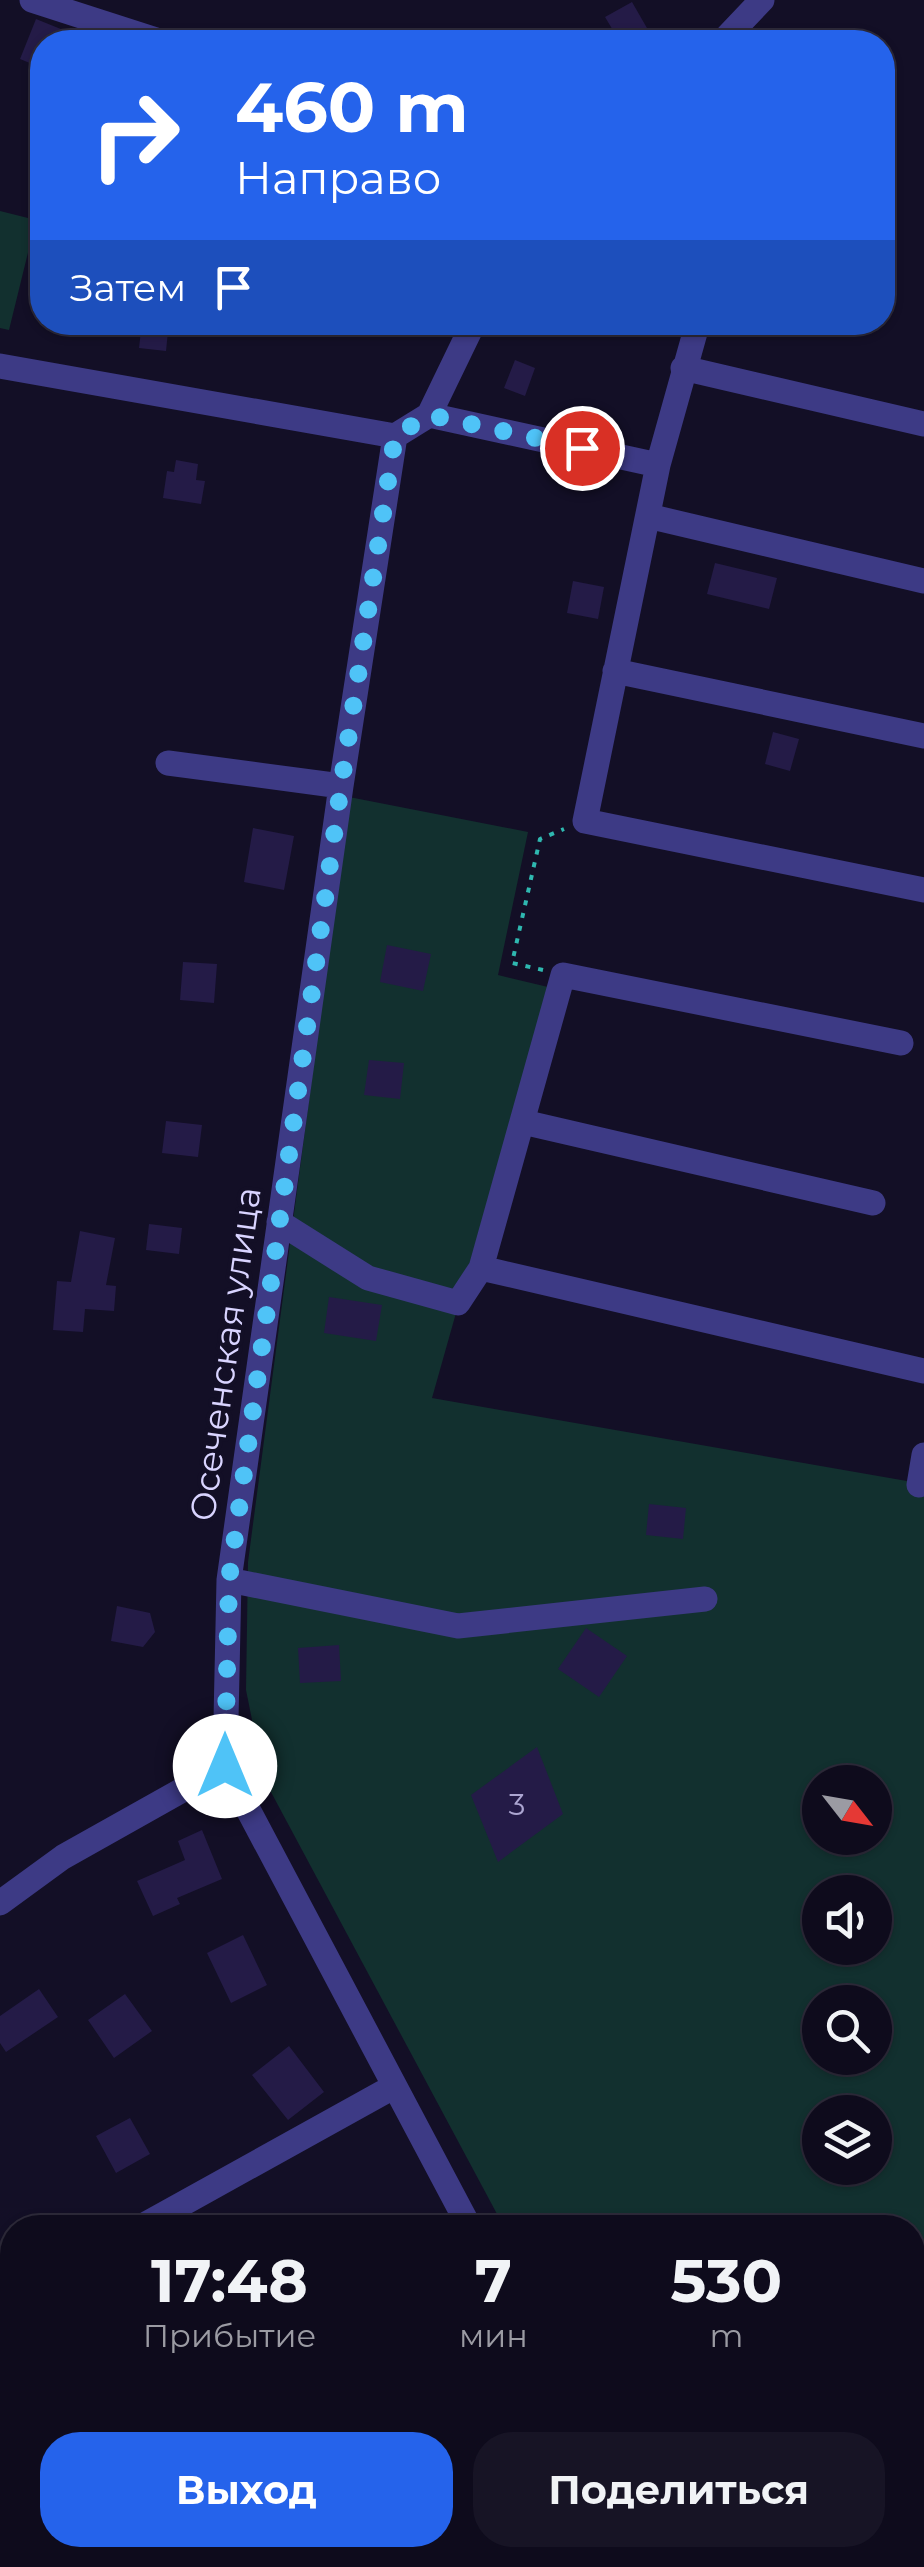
<!DOCTYPE html>
<html lang="ru">
<meta charset="utf-8">
<style>
:root{--surface:#0e0b1c;--page:#171425;--text:#f1f3f6;--muted:#9b9ba3;--line:#2e2b3b;--accent:#2563eb}
body{margin:0;font-family:Montserrat,sans-serif;background:var(--page);color:var(--text);height:100vh;display:flex;flex-direction:column;font-size:38px;white-space:nowrap}
*{box-sizing:border-box;margin:0}
p{font-size:32px;color:var(--muted)}
.icon{flex:none;width:55px;height:55px;fill:none;stroke:currentColor;stroke-width:2;stroke-linecap:round;stroke-linejoin:round}
.map{position:relative;flex:1;overflow:hidden}
.details{position:absolute;left:0px;top:2215px;width:925px;height:352px;display:flex;flex-direction:column;background:var(--surface);border-radius:40px 40px 0 0;box-shadow:0 2px 8px #0004,0 0 0 2px var(--line)}
.details>*{flex:none}
.hud{position:absolute;left:30px;top:30px;width:865px;height:305px;border-radius:40px;box-shadow:0 2px 8px #0004,0 0 0 2px var(--line);background:#2563eb;color:#fff;overflow:hidden}
.needle{width:65px;rotate:121deg}
.controls{position:absolute;left:802px;top:1765px;display:grid;gap:20px}
.controls a{display:grid;place-items:center;width:90px;height:90px;border-radius:50%;background:var(--surface);box-shadow:0 2px 8px #0004,0 0 0 2px var(--line);font-size:50px}
.pin{position:absolute;display:grid;place-items:center;width:85px;height:85px;color:#fff;margin:-42px;border:5px solid #fff;border-radius:50%;box-shadow:0 2px 10px #0007}
.me{position:absolute;width:110px;margin:-55px;rotate:0deg;stroke-linejoin:round;filter:drop-shadow(0 0 8px #0008)}
.turn{display:flex;align-items:center;gap:35px;height:210px;padding:0 40px;font-size:45px}
.turn .icon{width:130px;height:130px;stroke-width:2.5}
.turn b{display:block;font-size:70px;line-height:85px}
.then{display:flex;align-items:center;height:95px;padding:0 40px;background:#0003;gap:20px;font-size:38px}
.eta{display:flex;justify-content:space-evenly;align-items:center;height:170px;text-align:center}
.eta b{font-size:60px;font-weight:700;line-height:70px}
.button{display:flex;gap:20px;margin-top:auto;padding:20px 40px}
.button a{flex:1;height:115px;border-radius:40px;background:var(--accent);color:#fff;font-size:40px;font-weight:700;line-height:115px;text-align:center}
.button a+a{background:var(--page);color:var(--text)}
.map>svg:first-child{display:block}
.green{fill:#12302f;fill-rule:evenodd}
.building{fill:#241b47}
.lines{fill:none;stroke-linecap:round;stroke-linejoin:round}
.path{stroke:#2fb8b0;stroke-width:4;stroke-dasharray:5 8;stroke-linecap:butt}
.minor{stroke:#3d3a85;stroke-width:25}
.rail{stroke:#00e5ff;stroke-width:6;stroke-dasharray:15 12;stroke-linecap:butt}
.route{stroke:#4fc3f7;stroke-width:18;stroke-dasharray:0 32.4}
.labels{text-anchor:middle;dominant-baseline:central;stroke-width:8;stroke-linejoin:round;paint-order:stroke}
.number-label{font-size:30px;fill:#aca6d1}
.street-label{font-size:35px;fill:#d9d4ff;stroke:#130f26}
</style>
<div class="map">
<svg width="924" height="2567" viewBox="0 0 924 2567">
<rect width="100%" height="100%" fill="#130f26"/>
<!-- green -->
<path class="green" d="M0 211 36 220 9 330 0 328Z
M349 797 528 832 498 975 548 987 432 1398 924 1484V2362L913 2369 912 2228 504 2227 264 1779 246 1690 248 1562ZM820 1782H875V1838H820ZM820 1892H875V1948H820ZM820 2002H875V2058H820ZM820 2112H875V2168H820Z
M722 2555H836L823 2567H708Z"/>
<!-- building -->
<path class="building" d="M632 2 655 42H620L605 17Z
M36 19 93 42H42V68L20 59Z
M142 322H169L166 351 139 348Z
M515 360 535 368 525 396 504 388Z
M176 460 198 464 196 480 205 481 201 504 163 498 167 471 174 472Z
M715 563 777 578 769 609 707 594Z
M573 581 604 587 598 619 567 613Z
M773 732 799 739 790 771 765 764Z
M253 828 294 836 284 890 244 882Z
M387 945 431 954 423 991 380 982Z
M183 962 217 964 214 1003 180 1000Z
M369 1060 404 1063 400 1099 364 1095Z
M166 1121 202 1125 198 1157 162 1153Z
M149 1224 182 1228 179 1254 146 1250Z
M80 1231 115 1238 106 1285 116 1286 114 1311 85 1309 83 1332 53 1330 57 1281 71 1282Z
M329 1297 382 1305 376 1341 324 1333Z
M649 1504 686 1508 683 1539 646 1535Z
M117 1606 150 1613 155 1632 143 1647 111 1641Z
M586 1628 627 1656 599 1697 558 1669Z
M339 1645 341 1681 300 1683 298 1648Z
M537 1747 563 1814 498 1862 471 1795Z
M202 1830 222 1879 177 1898 180 1904 153 1916 137 1881 185 1860 178 1841Z
M243 1935 267 1985 231 2003 207 1953Z
M39 1989 58 2017 6 2052 0 2043V2016Z
M125 1994 152 2031 114 2058 88 2020Z
M289 2046 324 2092 288 2120 252 2075Z
M130 2118 150 2154 116 2173 96 2136Z"/>
<g class="lines">
<!-- path -->
<path class="path" d="M543 970 512 963 540 839 564 829"/>
<!-- minor -->
<path class="minor" d="M32 0 162 42
M722 42 762 0
M698 322 658 465 585 821 924 890
M0 366 395 436
M683 368 924 424
M429 415 658 465
M395 436 341 786 229 1580 225 1766 470 2228
M395 436 429 415 474 322
M648 516 924 581
M615 671 924 736
M168 763 341 786
M523 1122 873 1203
M279 1222 368 1278 458 1303 481 1268 563 975 901 1043
M481 1268 924 1371
M919 1485 924 1455
M229 1580 458 1626 705 1599
M0 1903 63 1857 225 1766
M139 2228 393 2087
M0 2304 12 2297
M0 2356 12 2369
M912 2390 924 2382
M186 2555 197 2567
M577 2555 610 2567
M652 2555 658 2567
M695 2567 708 2555"/>
<!-- rail -->
<path class="rail" d="M912 2537 924 2526
M882 2567 894 2555
M907 2567 924 2551"/>
</g>
<g class="lines">
<!-- route -->
<path class="route" d="M225 1766 229 1580 341 786 395 436 429 415 582 448"/>
</g>
<g class="labels">
<!-- number labels -->
<g class="number-label">
<text x="517" y="1804">3</text>
</g>
<!-- street labels -->
<g class="street-label">
<text transform="translate(225 1354) rotate(-82)">Осеченская улица</text>
</g>
</g>
</svg>
<div class="controls">
<a><svg class="needle" viewBox="-14 -14 28 28"><path d="M0-13l5 13h-10z" fill="#e53935"/><path d="M0 13l5-13h-10z" fill="#9b9ba3"/></svg></a>
<a><svg class="icon" aria-label="sound" viewBox="0 0 24 24"><path d="M4 9h4l5-4v14l-5-4H4zM17 9q2 3 0 6"/></svg></a>
<a><svg class="icon" aria-label="search" viewBox="0 0 24 24"><circle cx="10" cy="10" r="6"/><path d="M15 15l6 6"/></svg></a>
<a><svg class="icon" aria-label="layers" viewBox="0 0 24 24"><path d="M12 4l9 5-9 5-9-5zM3 14l9 5 9-5"/></svg></a>
</div>
<div class="pin" style="left:582px;top:448px;background:#d93025"><svg class="icon" aria-label="arrive" viewBox="0 0 24 24"><path d="M6 21V4h12l-3 4 3 4H6"/></svg></div>
<svg class="me" style="left:225px;top:1766px" viewBox="-20 -20 40 40"><circle r="19" fill="#fff"/><path d="M0-13L10 11 0 6-10 11z" fill="#4fc3f7"/></svg>
<div class="hud">
<div class="turn"><svg class="icon" aria-label="right" viewBox="0 0 24 24"><path d="M7 20v-9h11M14 6l5 5-5 5"/></svg><div><b>460 m</b>Направо</div></div>
<div class="then">Затем<svg class="icon" aria-label="arrive" viewBox="0 0 24 24"><path d="M6 21V4h12l-3 4 3 4H6"/></svg></div>
</div>
<section class="details">
<div class="eta">
<div><b>17:48</b><p>Прибытие</p></div>
<div><b>7</b><p>мин</p></div>
<div><b>530</b><p>m</p></div>
</div>
<div class="button"><a>Выход</a><a>Поделиться</a></div>
</section>
</div>
